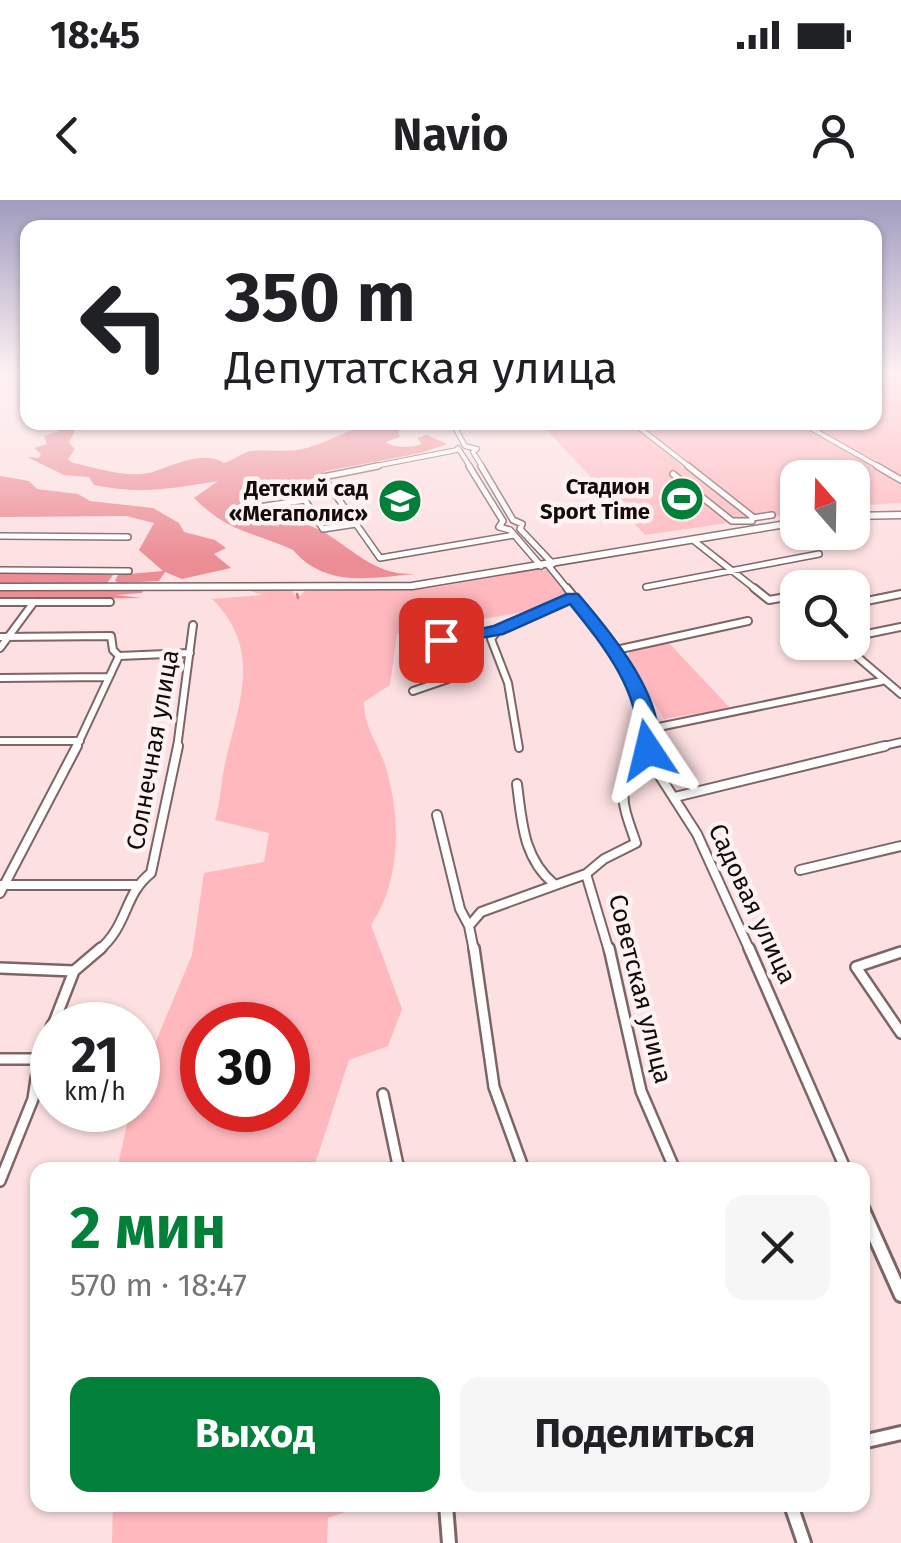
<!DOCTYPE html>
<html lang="ru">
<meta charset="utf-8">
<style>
:root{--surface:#fff;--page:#f6f6f6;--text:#202124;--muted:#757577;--accent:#028039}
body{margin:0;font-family:"Fira Sans",sans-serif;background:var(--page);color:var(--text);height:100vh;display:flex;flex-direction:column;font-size:38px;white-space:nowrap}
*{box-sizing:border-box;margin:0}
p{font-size:32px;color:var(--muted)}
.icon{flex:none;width:55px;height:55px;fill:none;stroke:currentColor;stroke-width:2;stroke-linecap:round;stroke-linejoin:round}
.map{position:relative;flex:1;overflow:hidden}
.panel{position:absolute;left:30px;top:962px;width:840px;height:350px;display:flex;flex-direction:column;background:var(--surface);border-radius:20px;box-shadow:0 2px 8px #0004}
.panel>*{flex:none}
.guide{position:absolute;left:20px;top:20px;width:862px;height:210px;border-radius:20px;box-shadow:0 2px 8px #0004;background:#fff;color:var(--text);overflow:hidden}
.needle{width:65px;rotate:340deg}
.fabs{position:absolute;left:780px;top:260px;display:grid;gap:20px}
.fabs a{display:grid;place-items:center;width:90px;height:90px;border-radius:20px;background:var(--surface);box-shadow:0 2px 8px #0004;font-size:50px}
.speed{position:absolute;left:30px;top:802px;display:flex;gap:20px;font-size:50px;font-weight:700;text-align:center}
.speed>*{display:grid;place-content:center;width:130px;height:130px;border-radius:50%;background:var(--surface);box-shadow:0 2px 8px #0004;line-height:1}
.speed small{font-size:25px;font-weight:400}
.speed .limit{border:15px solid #d22;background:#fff;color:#111}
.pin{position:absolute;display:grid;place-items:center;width:85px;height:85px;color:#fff;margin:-42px;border-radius:20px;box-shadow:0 5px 15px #0006}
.me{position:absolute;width:110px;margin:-55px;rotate:350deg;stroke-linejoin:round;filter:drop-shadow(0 0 8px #0008)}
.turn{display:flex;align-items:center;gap:35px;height:210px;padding:0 40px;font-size:45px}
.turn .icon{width:130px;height:130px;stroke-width:2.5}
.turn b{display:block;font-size:70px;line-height:85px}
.round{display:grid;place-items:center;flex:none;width:105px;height:105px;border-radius:20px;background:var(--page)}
.overview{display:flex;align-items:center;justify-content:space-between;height:170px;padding:0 40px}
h1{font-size:60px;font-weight:700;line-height:75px;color:var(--accent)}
.cta{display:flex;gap:20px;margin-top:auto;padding:20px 40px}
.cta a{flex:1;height:115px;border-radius:20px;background:var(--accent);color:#fff;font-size:40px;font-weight:700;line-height:115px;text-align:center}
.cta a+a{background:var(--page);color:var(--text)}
.status{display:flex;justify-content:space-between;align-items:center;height:70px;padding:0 50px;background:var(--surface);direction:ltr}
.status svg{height:28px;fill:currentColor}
header{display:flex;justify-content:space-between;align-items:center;height:130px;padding:0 40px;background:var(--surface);font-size:45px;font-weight:700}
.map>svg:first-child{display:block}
.green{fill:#feb8be;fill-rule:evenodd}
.forest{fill:#ec8d96}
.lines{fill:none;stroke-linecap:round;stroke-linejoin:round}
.stream{stroke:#d57882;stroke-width:2.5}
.minor-far5-casing{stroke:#7d6465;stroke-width:6}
.minor-far4-casing{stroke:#7d6465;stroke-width:8}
.minor-far3-casing{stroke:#7d6465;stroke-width:10}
.minor-far2-casing{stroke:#7d6465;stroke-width:12}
.minor-far1-casing{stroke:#7d6465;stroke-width:14}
.minor-casing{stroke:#7d6465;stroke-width:18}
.primary-casing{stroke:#7d6465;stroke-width:9}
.minor-far5{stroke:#fff;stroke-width:4}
.minor-far4{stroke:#fff;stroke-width:5}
.minor-far3{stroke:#fff;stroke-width:6}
.minor-far2{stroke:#fff;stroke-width:8}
.minor-far1{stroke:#fff;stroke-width:9}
.minor{stroke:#fff;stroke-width:12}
.primary{stroke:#fff;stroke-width:6}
.route{fill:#1a73e8;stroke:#114b97;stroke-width:2.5}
.labels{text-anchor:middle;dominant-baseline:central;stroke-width:9;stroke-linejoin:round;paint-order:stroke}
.far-poi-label{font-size:22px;font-weight:bold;fill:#130a0a;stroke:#fef2f3;text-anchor:end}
.street-label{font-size:25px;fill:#130a0a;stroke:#fef2f3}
</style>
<div class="status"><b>18:45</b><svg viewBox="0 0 49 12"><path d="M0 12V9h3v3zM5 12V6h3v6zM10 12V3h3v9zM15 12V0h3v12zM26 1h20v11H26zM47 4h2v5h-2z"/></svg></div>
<header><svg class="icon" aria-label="back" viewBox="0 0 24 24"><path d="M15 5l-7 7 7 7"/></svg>Navio<svg class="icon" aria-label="person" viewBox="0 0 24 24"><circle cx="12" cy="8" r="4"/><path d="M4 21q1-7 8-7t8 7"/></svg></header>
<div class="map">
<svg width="901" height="1343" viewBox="0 0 901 1343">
<rect width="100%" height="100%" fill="#fde0e2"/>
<!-- green -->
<path class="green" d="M875 172H901V303L853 306 852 278H798L797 313 645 335 544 227 546 222H875Z
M538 369 547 370 568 396 552 407 397 434 390 485 364 502C364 529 379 544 386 568 401 618 401 682 371 725L402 809 388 846 349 860 313 970H117L130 910H138V884L192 755 204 673 264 662 269 633 215 620C221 600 221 580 226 559 240 500 262 448 212 399L263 395 244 389H292L294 395 301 396 305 390 430 388ZM202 825H288V910H202Z
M668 442 730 508 664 519 626 458 632 450Z
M113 1305H366L328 1318 327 1343H112Z"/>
<!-- forest -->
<path class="forest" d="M61 222 78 223 69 243 75 249 68 259 73 263C98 268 128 279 153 272 174 265 203 250 224 263 235 260 241 252 252 251 270 249 288 253 307 248 342 238 371 213 410 227L398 228 400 237 386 242C393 248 412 248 422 244L417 238 427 235 447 244 421 253 326 271 308 281 310 285 275 287 240 304C261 316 296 318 320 330 353 348 373 376 416 374 368 378 326 388 293 350 251 331 229 333 194 298L218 281C175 288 140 295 94 285L89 277 64 275 27 257 39 258 41 254 34 248 47 244 44 236 59 231Z
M0 276 29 281 37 289 78 294 90 301 153 308 179 323 184 332 215 340 226 348 214 354 231 368 182 379 165 372 159 381 120 383 115 381 118 375 163 371 139 350 154 323 126 316 0 317Z
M0 370 108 373 113 375 107 383H0Z
M143 389 142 393 116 395 142 398 0 400V390Z"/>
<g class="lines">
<!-- stream -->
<path class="stream" d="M297 394 298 398"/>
<defs>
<path id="minor-far5" d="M452 222 465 246 477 249 473 252 483 268
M632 222 691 268
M800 222 881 268
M458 248 471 268
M365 268 457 250"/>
<path id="minor-far4" d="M378 266 323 277 380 358 514 335
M469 266 503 321 499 327 510 330 541 366
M481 266 513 320 522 324 520 329 553 364
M688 266 754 318
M877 266 901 280
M673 274 732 321H752
M259 307 305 300 323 329 356 324
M752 318 772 315
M0 336 128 337
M693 340 758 391
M548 365 569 391
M0 370 129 371
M646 387 819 354"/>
<path id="minor-far3" d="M567 388C602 433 653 487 647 548
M754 388 769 400 786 397 798 405
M0 402H110
M852 404 901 394
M0 437 111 436 113 450 119 456 76 548
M852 437 901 427
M840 442 901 494
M0 448 34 402
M616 450 748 421
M119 456 190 453
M0 478 109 477
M413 491 448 479 436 444 441 440 498 430
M649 529 882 481
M0 541H80
M177 548 193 425
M519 548 508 483 491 439 498 430 573 397
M875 548 901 542"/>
<path id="minor-far2" d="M647 546 656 570 697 634 750 751
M517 584C522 622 523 658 554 684
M675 597 885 546
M437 615 460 709 469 726
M800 670 901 646
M586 674 609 751
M0 685H136
M0 693 77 546
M98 751C129 725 123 695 151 673L178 546
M474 751 469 726 481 712 586 674 604 659 636 643C620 597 615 589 647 549"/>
<path id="minor-far1" d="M474 748 494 887 524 970
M609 748 641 891 675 970
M749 748 846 970
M901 752 856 767 901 833
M0 768 74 771
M53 825 74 771 101 748
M0 859H39
M383 894 399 970
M0 981 33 899 39 859 52 825"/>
<path id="minor" d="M862 1008 901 1095
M862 1242 901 1233
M446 1305 449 1343
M791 1305 804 1343"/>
<path id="primary" d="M852 316 901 315
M0 387 412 386 798 322"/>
</defs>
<!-- minor-far5 casing -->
<use href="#minor-far5" class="minor-far5-casing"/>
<!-- minor-far4 casing -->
<use href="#minor-far4" class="minor-far4-casing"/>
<!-- minor-far3 casing -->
<use href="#minor-far3" class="minor-far3-casing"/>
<!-- minor-far2 casing -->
<use href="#minor-far2" class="minor-far2-casing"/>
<!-- minor-far1 casing -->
<use href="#minor-far1" class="minor-far1-casing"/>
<!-- minor casing -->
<use href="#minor" class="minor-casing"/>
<!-- primary casing -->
<use href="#primary" class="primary-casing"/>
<!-- minor-far5 -->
<use href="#minor-far5" class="minor-far5"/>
<!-- minor-far4 -->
<use href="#minor-far4" class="minor-far4"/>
<!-- minor-far3 -->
<use href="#minor-far3" class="minor-far3"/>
<!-- minor-far2 -->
<use href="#minor-far2" class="minor-far2"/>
<!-- minor-far1 -->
<use href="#minor-far1" class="minor-far1"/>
<!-- minor -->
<use href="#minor" class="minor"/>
<!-- primary -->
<use href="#primary" class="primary"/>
</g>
<!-- sky -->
<linearGradient id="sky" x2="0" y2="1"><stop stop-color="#a09cbf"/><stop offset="0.48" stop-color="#fef1f2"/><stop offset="1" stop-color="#fef1f2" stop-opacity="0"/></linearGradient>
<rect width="901" height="360" fill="url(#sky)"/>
<!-- route -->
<path class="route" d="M567 394H578C607 428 674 506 654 554L648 556 638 550C643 494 603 445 570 404L503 434 441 445 433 440 494 426Z"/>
<!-- icons -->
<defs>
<symbol id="stadium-disc" viewBox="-11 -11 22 22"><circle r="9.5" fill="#028039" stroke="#fef2f3"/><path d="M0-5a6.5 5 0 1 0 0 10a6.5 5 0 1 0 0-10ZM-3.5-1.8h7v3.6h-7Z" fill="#fff"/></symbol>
<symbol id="school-disc" viewBox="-11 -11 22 22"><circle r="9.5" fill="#028039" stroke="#fef2f3"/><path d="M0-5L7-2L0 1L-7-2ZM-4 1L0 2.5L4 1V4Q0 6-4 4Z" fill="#fff"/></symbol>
</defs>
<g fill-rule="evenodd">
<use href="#stadium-disc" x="657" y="274" width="50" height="50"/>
<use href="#school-disc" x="375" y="276" width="50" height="50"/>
</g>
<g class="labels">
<!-- far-poi labels -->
<g class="far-poi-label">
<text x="650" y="286">Стадион<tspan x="650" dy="25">Sport Time</tspan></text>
<text x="368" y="288">Детский сад<tspan x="368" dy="25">«Мегаполис»</tspan></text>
</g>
<!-- street labels -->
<g class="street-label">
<text transform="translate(153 550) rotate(-80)">Солнечная улица</text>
<text transform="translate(752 704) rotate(65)">Садовая улица</text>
<text transform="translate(640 789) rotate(76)">Советская улица</text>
</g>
</g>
</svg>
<div class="fabs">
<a><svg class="needle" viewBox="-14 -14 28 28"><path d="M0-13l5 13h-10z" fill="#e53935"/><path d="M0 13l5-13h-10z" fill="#757577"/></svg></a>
<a><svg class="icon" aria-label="search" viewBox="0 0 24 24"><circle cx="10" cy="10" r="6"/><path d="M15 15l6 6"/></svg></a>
</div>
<div class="speed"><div>21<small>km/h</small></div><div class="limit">30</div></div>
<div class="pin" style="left:441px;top:440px;background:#d93025"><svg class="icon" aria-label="arrive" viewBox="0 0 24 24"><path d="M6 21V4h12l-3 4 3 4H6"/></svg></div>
<svg class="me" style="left:648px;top:550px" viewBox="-20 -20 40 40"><path d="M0-17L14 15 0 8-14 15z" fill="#1a73e8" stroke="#fff" stroke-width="4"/></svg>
<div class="guide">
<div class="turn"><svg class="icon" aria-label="left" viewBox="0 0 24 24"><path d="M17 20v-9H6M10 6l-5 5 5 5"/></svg><div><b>350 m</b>Депутатская улица</div></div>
</div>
<section class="panel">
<div class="overview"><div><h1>2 мин</h1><p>570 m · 18:47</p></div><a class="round"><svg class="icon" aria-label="close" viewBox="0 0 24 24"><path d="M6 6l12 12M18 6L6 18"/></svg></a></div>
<div class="cta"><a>Выход</a><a>Поделиться</a></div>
</section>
</div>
